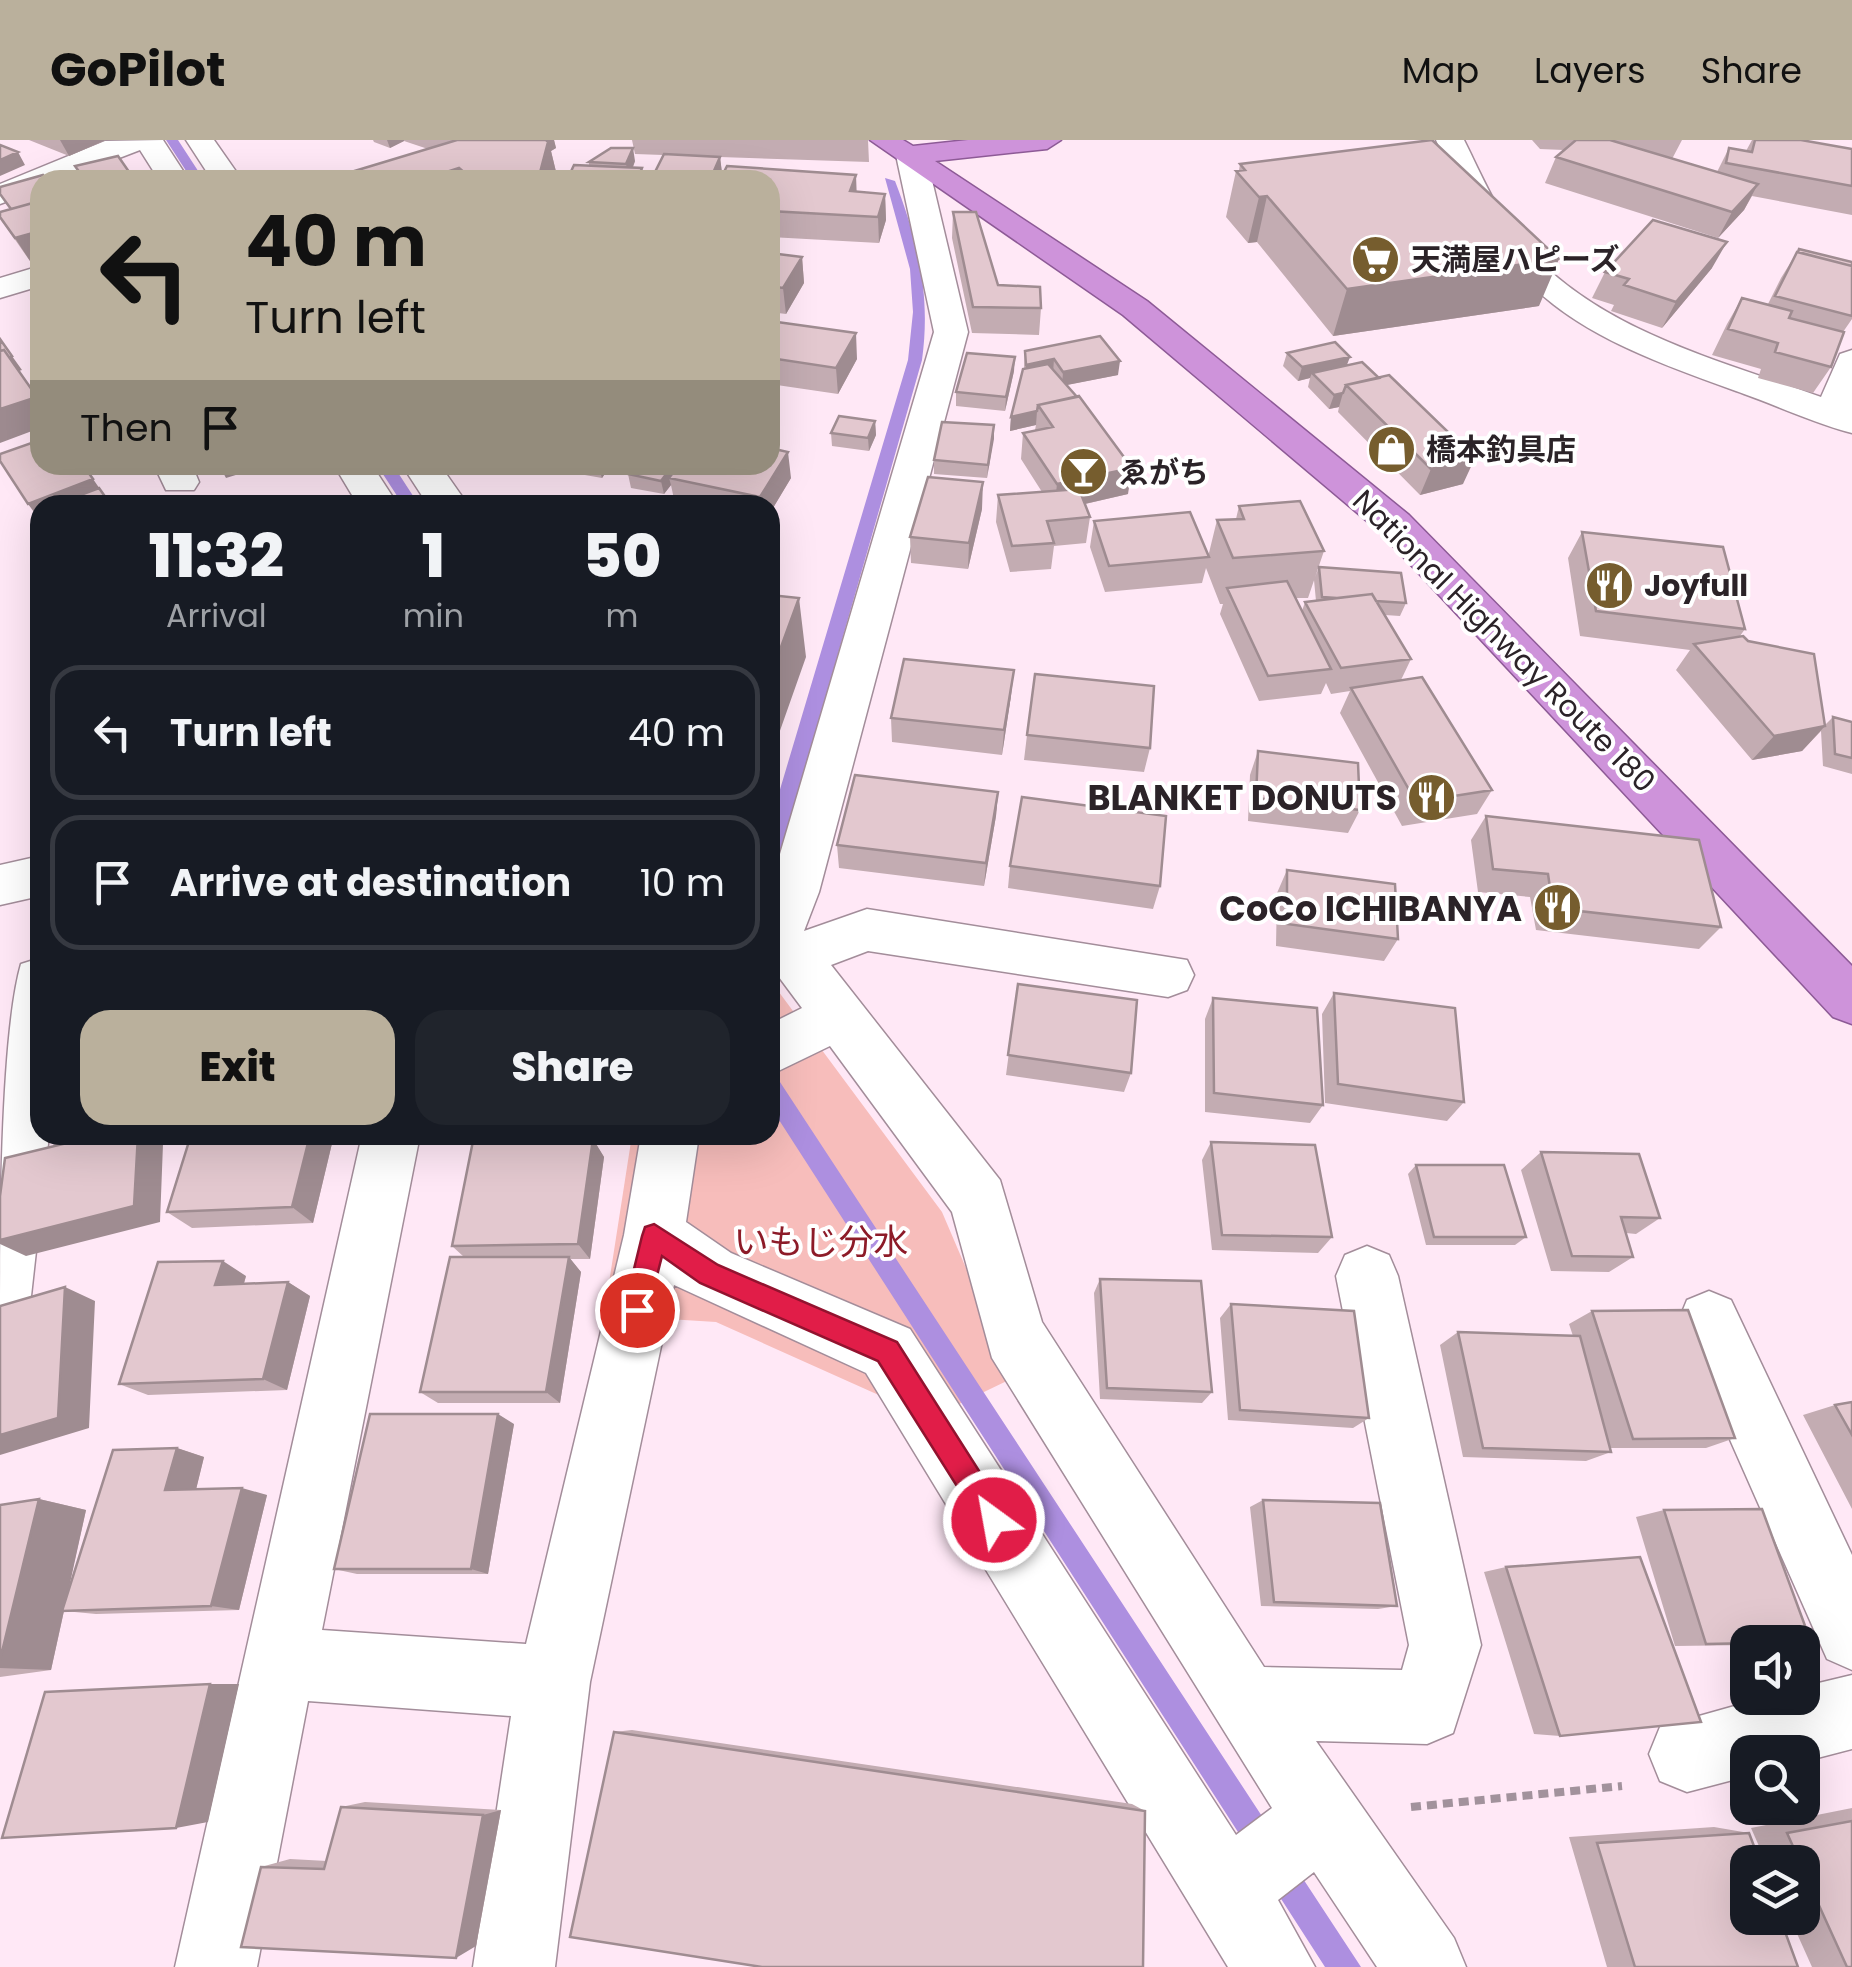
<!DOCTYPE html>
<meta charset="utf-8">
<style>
:root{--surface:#171b24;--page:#20242c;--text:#f1f3f6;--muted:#9ea1a6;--line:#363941;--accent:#bab09c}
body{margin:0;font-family:Poppins,"Noto Sans JP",sans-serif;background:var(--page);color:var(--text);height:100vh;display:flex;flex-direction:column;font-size:38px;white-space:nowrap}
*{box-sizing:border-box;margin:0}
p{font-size:32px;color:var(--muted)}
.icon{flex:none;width:55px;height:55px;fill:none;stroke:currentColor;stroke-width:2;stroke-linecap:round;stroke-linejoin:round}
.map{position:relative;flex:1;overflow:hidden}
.side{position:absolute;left:30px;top:355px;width:750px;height:650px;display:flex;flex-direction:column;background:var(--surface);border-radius:30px;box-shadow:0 10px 40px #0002}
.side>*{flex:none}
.guide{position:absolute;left:30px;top:30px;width:750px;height:305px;border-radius:30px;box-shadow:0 10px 40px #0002;background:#bab09c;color:#111;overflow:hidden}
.controls{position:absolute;left:1730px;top:1485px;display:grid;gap:20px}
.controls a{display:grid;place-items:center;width:90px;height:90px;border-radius:20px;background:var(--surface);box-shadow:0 10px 40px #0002;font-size:50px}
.pin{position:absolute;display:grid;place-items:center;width:85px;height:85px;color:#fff;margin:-42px;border:5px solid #fff;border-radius:50%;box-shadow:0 2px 10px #0007}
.me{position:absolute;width:110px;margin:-55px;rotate:328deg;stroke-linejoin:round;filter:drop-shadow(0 0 8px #0008)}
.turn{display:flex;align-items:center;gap:35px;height:210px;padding:0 50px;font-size:45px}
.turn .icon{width:130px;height:130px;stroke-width:2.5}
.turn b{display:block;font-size:70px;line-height:85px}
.then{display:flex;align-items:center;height:95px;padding:0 50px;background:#0003;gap:20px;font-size:38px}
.eta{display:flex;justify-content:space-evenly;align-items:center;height:170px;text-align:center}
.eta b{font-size:60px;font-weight:800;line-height:70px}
.button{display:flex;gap:20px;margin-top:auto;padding:20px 50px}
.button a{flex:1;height:115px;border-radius:30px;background:var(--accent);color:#111;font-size:40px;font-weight:800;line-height:115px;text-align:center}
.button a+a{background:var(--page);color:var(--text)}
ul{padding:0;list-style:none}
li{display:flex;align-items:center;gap:30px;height:135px;margin:0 20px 15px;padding:0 30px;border:5px solid var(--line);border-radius:30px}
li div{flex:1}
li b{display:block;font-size:38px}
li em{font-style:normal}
header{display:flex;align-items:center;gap:60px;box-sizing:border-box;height:140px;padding:0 50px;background:var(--accent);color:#111}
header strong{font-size:48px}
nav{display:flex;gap:55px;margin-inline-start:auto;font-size:35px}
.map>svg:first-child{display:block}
.green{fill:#f7bdbb}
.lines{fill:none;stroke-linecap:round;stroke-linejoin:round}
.stream{fill:#ad8fe0;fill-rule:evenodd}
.pedestrian-casing{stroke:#a38d9a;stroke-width:3}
.minor-casing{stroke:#a38d9a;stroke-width:3}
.trunk-casing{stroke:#8d5a96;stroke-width:3}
.path{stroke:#a2929c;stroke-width:8;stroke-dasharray:10 6;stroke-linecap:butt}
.pedestrian{fill:#fff;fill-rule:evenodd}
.minor{fill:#fff;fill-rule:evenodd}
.trunk{fill:#ce93da;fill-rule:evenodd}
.wall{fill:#c3acb2}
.shaded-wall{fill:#9f8c91}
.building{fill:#e3c8cf;stroke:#9f8c91;stroke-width:2.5}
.route{fill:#e11d48;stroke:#92132f;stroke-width:2.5}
.labels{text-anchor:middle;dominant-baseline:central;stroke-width:8;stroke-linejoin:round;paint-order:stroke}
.far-poi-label{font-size:30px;font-weight:bold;fill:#2b2328;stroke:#fff;text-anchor:start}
.far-street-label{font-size:30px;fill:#2b2328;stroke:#fff}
.poi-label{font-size:35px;font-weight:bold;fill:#2b2328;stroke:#fff;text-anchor:end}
.park-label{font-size:35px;fill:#8d1b28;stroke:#fff}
</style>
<header>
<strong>GoPilot</strong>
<nav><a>Map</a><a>Layers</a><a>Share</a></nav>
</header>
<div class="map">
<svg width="1852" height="1827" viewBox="0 0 1852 1827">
<rect width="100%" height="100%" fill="#ffe8f6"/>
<!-- green -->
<path class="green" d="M770 840 942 1072 1013 1238 930 1278 716 1182 604 1175 632 995H770Z"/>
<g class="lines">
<!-- stream -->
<path class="stream" d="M166 0H178L204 40H192Z
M885 38 895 41C918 101 931 155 922 220L780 717 770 725V683L908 220 913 172 910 129Z
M377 325H393L419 365H403Z
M770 936 778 939 1361 1827H1325L770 966Z"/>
<defs>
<path id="pedestrian" d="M1709 1151 1731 1160 1852 1415V1530L1827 1519 1678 1182 1687 1160Z
M1852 1535V1609L1802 1622V1612H1748V1636L1687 1652 1660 1641 1649 1614 1660 1587 1763 1558H1802V1547Z"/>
<path id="minor" d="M163 0 189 40H159L140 10 62 40H40V49L0 64V44L105 1Z
M186 0H214L242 40H212Z
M1436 0H1464C1482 36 1498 75 1525 106 1599 191 1719 220 1821 257L1840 214 1852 210V293C1813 283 1774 264 1736 251 1575 194 1509 160 1436 0Z
M911 6 926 15 968 192 819 752 804 791 867 769 1187 820 1194 835 1187 850 1168 857 868 811 831 825 1000 1040 1042 1182 1264 1527 1402 1530 1409 1505 1336 1136 1345 1115 1367 1106 1389 1115 1398 1136 1481 1505 1453 1593 1427 1604 1316 1601 1454 1798 1466 1827H1377L1314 1732 1278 1760 1315 1827H1228L866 1233 674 1145 590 1542 555 1827H473L511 1576 308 1561 257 1827H175L362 995H420L322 1490 526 1504 624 1095 641 995H699L686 1082 731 1113 910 1189 1236 1695 1272 1668 992 1218 952 1072 830 906 770 935V884L802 868 770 825V748L934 192 896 15Z
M40 126V146L0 158V138Z
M154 325H192L199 342 194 350H166Z
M334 325H372L398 365H358Z
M402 325H440L468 365H428Z
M40 716V756L0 765V725Z
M40 818V995H49L31 1156 22 1177 0 1186C0 1099 0 897 21 824Z"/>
<path id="trunk" d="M870 0H903L913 6 968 0H1061L1047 9 935 21 1147 161 1409 375 1852 826V884L1833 877 1381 393 1123 175Z"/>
</defs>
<!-- pedestrian casing -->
<use href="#pedestrian" class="pedestrian-casing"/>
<!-- minor casing -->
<use href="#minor" class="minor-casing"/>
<!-- trunk casing -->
<use href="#trunk" class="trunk-casing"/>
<!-- path -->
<path class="path" d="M1411 1667 1622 1646"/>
<!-- pedestrian -->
<use href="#pedestrian" class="pedestrian"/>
<!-- minor -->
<use href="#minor" class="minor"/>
<!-- trunk -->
<use href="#trunk" class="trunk"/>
</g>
<!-- wall -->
<path class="wall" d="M29 0H106L69 16Z
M373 0H554L556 8 551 11 558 40H329L428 9 404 1 390 8 374 2Z
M632 0H868L869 22 720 17 722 35 727 26 856 35V52L885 54 886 80 879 103 770 97V40H651L663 15 635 14Z
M1532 0H1682L1672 19 1717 32 1729 8 1746 11 1752 0H1801L1852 9V75L1752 56 1744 70 1718 98 1545 43 1556 17 1564 10 1540 9Z
M635 21 633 27 642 28 644 40H567L589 25V22Z
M1240 24 1539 166 1333 196 1257 102 1248 103 1226 77 1236 31 1239 30Z
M43 35 32 124 0 78 10 69 0 55V47Z
M953 72 998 145 1041 168 1039 195 972 193 952 98Z
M1799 109 1852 122V179L1843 192 1831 227 1813 253 1758 238 1761 229 1712 215 1727 184 1742 158 1768 164 1781 138Z
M770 113 802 117 804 143 786 174 770 172Z
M1712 128 1662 188 1611 171 1614 165 1592 158 1605 132Z
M770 181 857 219 838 254 770 244Z
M1025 211 1118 235 1066 245 1128 354 1085 364 1090 377 1086 403 1054 406 1051 429 1010 432 996 382 998 355 1042 352 1021 319 1023 293 1035 290 1036 285 1010 291 1011 277 1024 229Z
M1287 213 1347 226 1463 344 1420 355 1338 272 1339 267 1329 269 1308 247 1310 238 1298 241 1283 226Z
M1014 231 1005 271 956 266V252Z
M875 281 876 295 869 311 832 306 831 293Z
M994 285 987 338 934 334V320Z
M528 325H611L602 338Z
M635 325H676L677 328 791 338 770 373V365L675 364 671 345 664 354 631 348 628 334Z
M1239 366 1324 411 1308 458H1296L1302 471 1305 462 1316 461 1314 440 1319 427 1406 463 1400 476 1385 475 1411 519 1401 540 1492 650 1477 674 1402 686 1340 573 1350 551 1331 554 1326 543 1321 554 1259 561 1220 474 1223 464H1220L1206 428 1202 443 1105 452 1090 407 1094 381 1208 417 1217 380 1236 379Z
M982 369 968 429 911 423 910 397Z
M1582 392 1745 489 1740 496 1825 585 1833 577 1852 582V634L1823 626 1821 591 1802 611 1752 620 1676 530 1690 510 1580 496 1568 418Z
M1011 556 1002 615 892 602 891 578Z
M1027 595 1150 608 1144 632 1024 620Z
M1258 611 1360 670 1348 693 1248 681 1250 635Z
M998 652 996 676 984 746 839 728 837 705Z
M1486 676 1721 787 1699 809 1536 790 1530 757 1478 752 1471 700Z
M1010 726 1160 746 1153 769 1008 748Z
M1287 730 1398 799 1384 821 1276 806 1277 753Z
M1018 844 1131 933 1124 952 1006 935Z
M1334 853 1464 962 1447 981 1325 963 1322 874Z
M1213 858 1323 965 1310 983 1205 972V879Z
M334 995 313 1083 192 1088 167 1072Z
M593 999 604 1017 590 1119H570L581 1132 560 1263H438L420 1252 464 1117 452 1106Z
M1211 1002 1332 1097 1318 1113 1212 1110 1202 1020Z
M1541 1012 1660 1078 1636 1094 1626 1093 1633 1117 1609 1132 1551 1131 1521 1030Z
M1416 1025 1526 1097 1515 1105H1426L1408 1034Z
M246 1136 244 1144 288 1142 310 1156 287 1250 148 1255 119 1244Z
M1100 1139 1212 1252 1202 1263 1100 1259 1094 1153Z
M1231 1164 1369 1278 1353 1288 1228 1280 1220 1178Z
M1592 1171 1735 1298 1706 1308H1610L1611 1312 1586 1321 1463 1317 1440 1205 1458 1192 1573 1196 1569 1184Z
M1852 1262V1369L1803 1275 1835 1265Z
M514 1284 488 1434H357L334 1429Z
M177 1308 204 1317 196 1349 267 1355 239 1470 96 1474 64 1471 51 1530 0 1537V1365L39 1359 86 1370 68 1450Z
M1263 1360 1397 1466 1378 1469 1261 1466 1250 1367Z
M1664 1370 1748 1502V1505L1675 1506 1636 1377Z
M1506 1427 1560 1596 1534 1594 1484 1432Z
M632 1590 1132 1664 1145 1671 614 1592Z
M365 1662 501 1670 476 1806 261 1727 290 1719 327 1721 341 1667Z
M1852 1668V1827H1812L1790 1778H1802V1722H1766L1751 1688Z
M1714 1687 1749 1693 1798 1827H1607L1569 1697Z"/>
<!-- shaded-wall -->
<path class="shaded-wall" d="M60 0H106L69 16Z
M387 0H404V1L390 8Z
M518 0H554L556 8 551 11 558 40H538Z
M633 8 635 21 629 37 626 24Z
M18 12 25 25 0 36V20Z
M720 17 723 40H710Z
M459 28 463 40H417Z
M642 28 644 40H637Z
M856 35 857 61 851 77 850 51Z
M1758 44 1744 70 1718 98 1732 72Z
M885 54 886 80 879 103 878 77Z
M1267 56 1257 102 1248 103 1259 57Z
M40 91V122L32 124 15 98Z
M1727 102 1712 128 1662 188 1676 162Z
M802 117 804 143 786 174 783 148Z
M1559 119 1539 166 1333 196 1347 149Z
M856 193 857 219 838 254 836 228Z
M12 216 22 230 0 237V220Z
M1015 217 1014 231 1005 271 1006 257Z
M1350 217 1345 230 1312 233 1310 238 1298 241 1302 227Z
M1054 219 1053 233 1025 238 1026 225Z
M1120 221 1118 235 1062 246 1063 232Z
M1343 253 1339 267 1329 269 1334 255Z
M37 257 40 262V288L0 303V269Z
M1037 271 1036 285 1010 291 1011 277Z
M875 281 876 295 869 311 868 298Z
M994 285V299L987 338 988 325Z
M788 312 791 338 770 373V365H761L760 357Z
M1475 318 1463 344 1420 355 1431 329Z
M219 325H268L226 338Z
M598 325H611L602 338Z
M673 325H676L678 335 669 338 671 345 664 354 661 341Z
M1132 328 1128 354 1054 371 1057 344Z
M93 339 111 365H40V380L28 364Z
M983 342 982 369 968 429 969 403Z
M799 458 806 517 770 619V537Z
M1014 530 1011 556 1002 615 1004 590Z
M1825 586 1802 611 1752 620 1774 596Z
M998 652 996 676 984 746 986 723Z
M138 995H151L163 1004 160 1082 26 1116 0 1104V1100Z
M310 995H334L313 1083 292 1067Z
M593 999 604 1017 590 1119 578 1104Z
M569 1117 581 1132 560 1263 546 1252Z
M223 1121 246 1136 239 1159 215 1145Z
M288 1142 310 1156 287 1250 263 1239Z
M65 1147 95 1161 89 1288 0 1315V1295Z
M498 1274 514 1284 488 1434 471 1429Z
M177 1308 204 1317 194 1358 165 1350Z
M242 1348 267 1355 239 1470 211 1466Z
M39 1359 86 1370 51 1530 0 1528V1520Z
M210 1544H239L208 1682 176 1688Z
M501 1670 476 1806 456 1818 483 1675Z"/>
<!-- building -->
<path class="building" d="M457 0H546L548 2 538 40H473L459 28 422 40 328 39Z
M1432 0 1559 119 1347 149 1267 56 1259 57 1236 31 1245 30 1240 24Z
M1576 0H1610L1758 44 1732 72 1556 17Z
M1755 0H1801L1852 9V46L1726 23 1729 8 1752 12Z
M0 5 18 12 0 20Z
M611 8H633L626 24 589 22Z
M664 14 720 17 710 40H651Z
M118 16 134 39 85 40 75 26Z
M574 25 642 28 637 40H567Z
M727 26 856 35 850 51 885 54 878 77 770 71V40H720Z
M43 35 47 40H40V61L11 69 0 54V47Z
M40 61V91L15 98 0 77V72Z
M953 72H976L998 145 1040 147 1041 168 973 167Z
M1653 80 1727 102 1676 162 1624 145 1629 139 1605 132Z
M1799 109 1852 122V126L1798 112Z
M1797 112 1852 126V176L1775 156Z
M770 113 802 117 783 148 770 146Z
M1742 158 1792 171 1789 178 1844 192 1831 227 1775 212 1778 203 1728 189Z
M770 181 856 193 836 228 770 218Z
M1100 196 1120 221 1063 232 1054 219 1026 225 1025 211Z
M0 199 12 216 9 217 4 210 0 211Z
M1335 202 1350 217 1302 227 1287 213Z
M4 210 37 257 0 269V211Z
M967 213 1015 217 1006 257 956 252Z
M1362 222 1379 238 1346 245 1343 253 1334 255 1312 233Z
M1048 224 1077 257 1038 265 1037 271 1011 277 1023 229Z
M1389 235 1475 318 1431 329 1346 245Z
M1079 256 1132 328 1057 344 1023 293 1053 287 1038 265Z
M839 276 875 281 868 298 831 293Z
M942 282 994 285 988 325 934 320Z
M40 300V325H83L93 339 28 364 0 321V314Z
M770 308 788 312 760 357 669 338 679 325H770Z
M635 325H673L661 341 628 334Z
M928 337 983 342 969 403 910 397Z
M99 348 111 365H54Z
M1079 349 1090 377 1047 381 1054 403 1012 406 998 355Z
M1300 361 1324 411 1233 418 1217 380 1244 379 1239 366Z
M1190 372 1209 417 1109 426 1094 381Z
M1582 392 1723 407 1745 489 1596 471Z
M1319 427 1401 433 1406 463 1376 461 1372 454 1337 458 1322 457Z
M1287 441 1331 529 1268 536 1227 448Z
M1372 454 1411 519 1341 528 1305 462Z
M770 455 799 458 770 537Z
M1743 496 1748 501 1814 514 1825 586 1774 596 1694 504Z
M904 519 1014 530 1004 590 891 578Z
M1035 534 1154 546 1150 608 1027 595Z
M1422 537 1492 650 1416 662 1351 548Z
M1833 577 1852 582V618L1835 614Z
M1258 611 1358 623 1360 670 1256 658Z
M855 635 998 652 986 723 837 705Z
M1022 657 1166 676 1160 746 1010 726Z
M1486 676 1699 700 1721 787 1553 768 1548 734 1493 729Z
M1287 730 1395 744 1398 799 1287 784Z
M1018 844 1137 860 1131 933 1008 915Z
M1334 853 1455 868 1464 962 1338 944Z
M1213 858 1317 868 1323 965 1214 953Z
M100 995H138L134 1066 0 1100V1056L5 1018Z
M191 995H310L292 1067 167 1072Z
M593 999 578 1104 452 1106 473 1001Z
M1211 1002 1315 1005 1332 1097 1222 1095Z
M1541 1012 1639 1014 1660 1078 1621 1077 1633 1117 1572 1116Z
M1416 1025H1504L1526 1097H1434Z
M450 1117H569L546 1252H420Z
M223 1121 215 1145 288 1142 263 1239 119 1244 158 1122Z
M1100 1139 1201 1141 1212 1252 1107 1248Z
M65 1147 58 1278 0 1295V1166Z
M1231 1164 1354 1171 1369 1278 1240 1270Z
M1688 1170 1735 1298 1633 1299 1592 1171Z
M1458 1192 1580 1196 1611 1312 1483 1308Z
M1852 1262V1295L1835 1265Z
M370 1274H498L471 1429H334Z
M177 1308 165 1350 242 1348 211 1466 62 1471 113 1310Z
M39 1359 0 1520V1365Z
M1263 1360 1380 1363 1397 1466 1274 1462Z
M1762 1369 1811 1502 1706 1504 1664 1370Z
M1640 1417 1701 1582 1560 1596 1506 1427Z
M210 1544 176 1688 2 1698 45 1552Z
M614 1592 1145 1671 1143 1827H762L570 1797Z
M341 1667 483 1675 456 1818 241 1807 261 1727 324 1729Z
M1852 1681V1827H1847L1802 1728V1722H1800L1787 1693Z
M1749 1693 1760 1722H1748V1778H1780L1798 1827H1635L1597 1703Z"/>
<!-- route -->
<path class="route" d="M654 1084 718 1125 897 1202 1004 1370 1008 1380 1004 1389 994 1394 984 1389 878 1221 700 1143 662 1116 646 1179 637 1182 628 1179 624 1170 642 1096 645 1087Z"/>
<!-- icons -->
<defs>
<symbol id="supermarket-disc" viewBox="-11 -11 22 22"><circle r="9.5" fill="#765d2e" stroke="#fff"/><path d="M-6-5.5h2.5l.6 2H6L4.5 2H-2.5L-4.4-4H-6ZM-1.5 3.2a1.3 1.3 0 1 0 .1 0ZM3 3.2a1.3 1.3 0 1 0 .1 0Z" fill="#fff"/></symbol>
<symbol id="shop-disc" viewBox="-11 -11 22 22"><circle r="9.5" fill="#765d2e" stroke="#fff"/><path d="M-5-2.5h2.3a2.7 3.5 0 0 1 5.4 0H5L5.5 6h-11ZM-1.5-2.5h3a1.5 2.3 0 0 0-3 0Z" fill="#fff"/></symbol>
<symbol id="bar-disc" viewBox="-11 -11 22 22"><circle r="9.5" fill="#765d2e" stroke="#fff"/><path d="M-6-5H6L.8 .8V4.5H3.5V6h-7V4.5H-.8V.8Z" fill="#fff"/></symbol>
<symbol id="restaurant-disc" viewBox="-11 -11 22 22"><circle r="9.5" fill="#765d2e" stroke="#fff"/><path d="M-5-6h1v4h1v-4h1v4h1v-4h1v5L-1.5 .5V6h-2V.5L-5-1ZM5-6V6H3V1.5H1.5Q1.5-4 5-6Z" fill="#fff"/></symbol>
</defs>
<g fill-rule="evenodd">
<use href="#supermarket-disc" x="1348" y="92" width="55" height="55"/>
<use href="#shop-disc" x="1364" y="282" width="55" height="55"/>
<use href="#bar-disc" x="1056" y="304" width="55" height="55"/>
<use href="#restaurant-disc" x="1582" y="418" width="55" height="55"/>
<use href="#restaurant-disc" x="1404" y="630" width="55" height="55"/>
<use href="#restaurant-disc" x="1530" y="740" width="55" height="55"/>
</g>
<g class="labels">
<!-- far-poi labels -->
<g class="far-poi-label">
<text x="1411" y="119">天満屋ハピーズ</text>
<text x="1426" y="309">橋本釣具店</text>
<text x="1119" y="332">ゑがち</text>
<text x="1644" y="445">Joyfull</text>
</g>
<!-- far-street labels -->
<g class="far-street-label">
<text transform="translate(1504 501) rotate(45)">National Highway Route 180</text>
</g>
<!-- poi labels -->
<g class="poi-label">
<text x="1397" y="657">BLANKET DONUTS</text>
<text x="1522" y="768">CoCo ICHIBANYA</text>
</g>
<!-- park labels -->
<g class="park-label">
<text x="821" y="1101">いもじ分水</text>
</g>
</g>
</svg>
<div class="controls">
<a><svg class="icon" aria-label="sound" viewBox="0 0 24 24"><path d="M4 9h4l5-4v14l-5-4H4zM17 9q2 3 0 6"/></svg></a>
<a><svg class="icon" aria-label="search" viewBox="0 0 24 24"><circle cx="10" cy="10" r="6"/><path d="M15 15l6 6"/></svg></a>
<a><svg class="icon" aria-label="layers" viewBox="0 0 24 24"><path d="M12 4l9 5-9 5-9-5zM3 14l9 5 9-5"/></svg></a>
</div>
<div class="pin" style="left:637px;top:1170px;background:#d93025"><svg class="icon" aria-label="arrive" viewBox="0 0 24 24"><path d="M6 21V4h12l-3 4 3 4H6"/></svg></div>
<svg class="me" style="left:994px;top:1380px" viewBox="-20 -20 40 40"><circle r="17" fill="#e11d48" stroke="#fff" stroke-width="3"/><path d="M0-11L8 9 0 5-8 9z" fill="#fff"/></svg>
<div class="guide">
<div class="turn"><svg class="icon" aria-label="left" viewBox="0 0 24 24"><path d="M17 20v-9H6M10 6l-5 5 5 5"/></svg><div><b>40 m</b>Turn left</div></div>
<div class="then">Then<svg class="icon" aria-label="arrive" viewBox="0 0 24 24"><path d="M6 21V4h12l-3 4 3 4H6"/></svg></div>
</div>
<section class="side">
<div class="eta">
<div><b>11:32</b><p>Arrival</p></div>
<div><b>1</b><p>min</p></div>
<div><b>50</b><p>m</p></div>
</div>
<ul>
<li><svg class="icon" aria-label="left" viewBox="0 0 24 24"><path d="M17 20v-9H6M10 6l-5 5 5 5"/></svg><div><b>Turn left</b></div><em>40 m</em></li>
<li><svg class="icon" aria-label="arrive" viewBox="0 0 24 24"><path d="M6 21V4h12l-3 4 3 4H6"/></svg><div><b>Arrive at destination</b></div><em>10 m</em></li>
</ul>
<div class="button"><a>Exit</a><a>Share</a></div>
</section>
</div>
